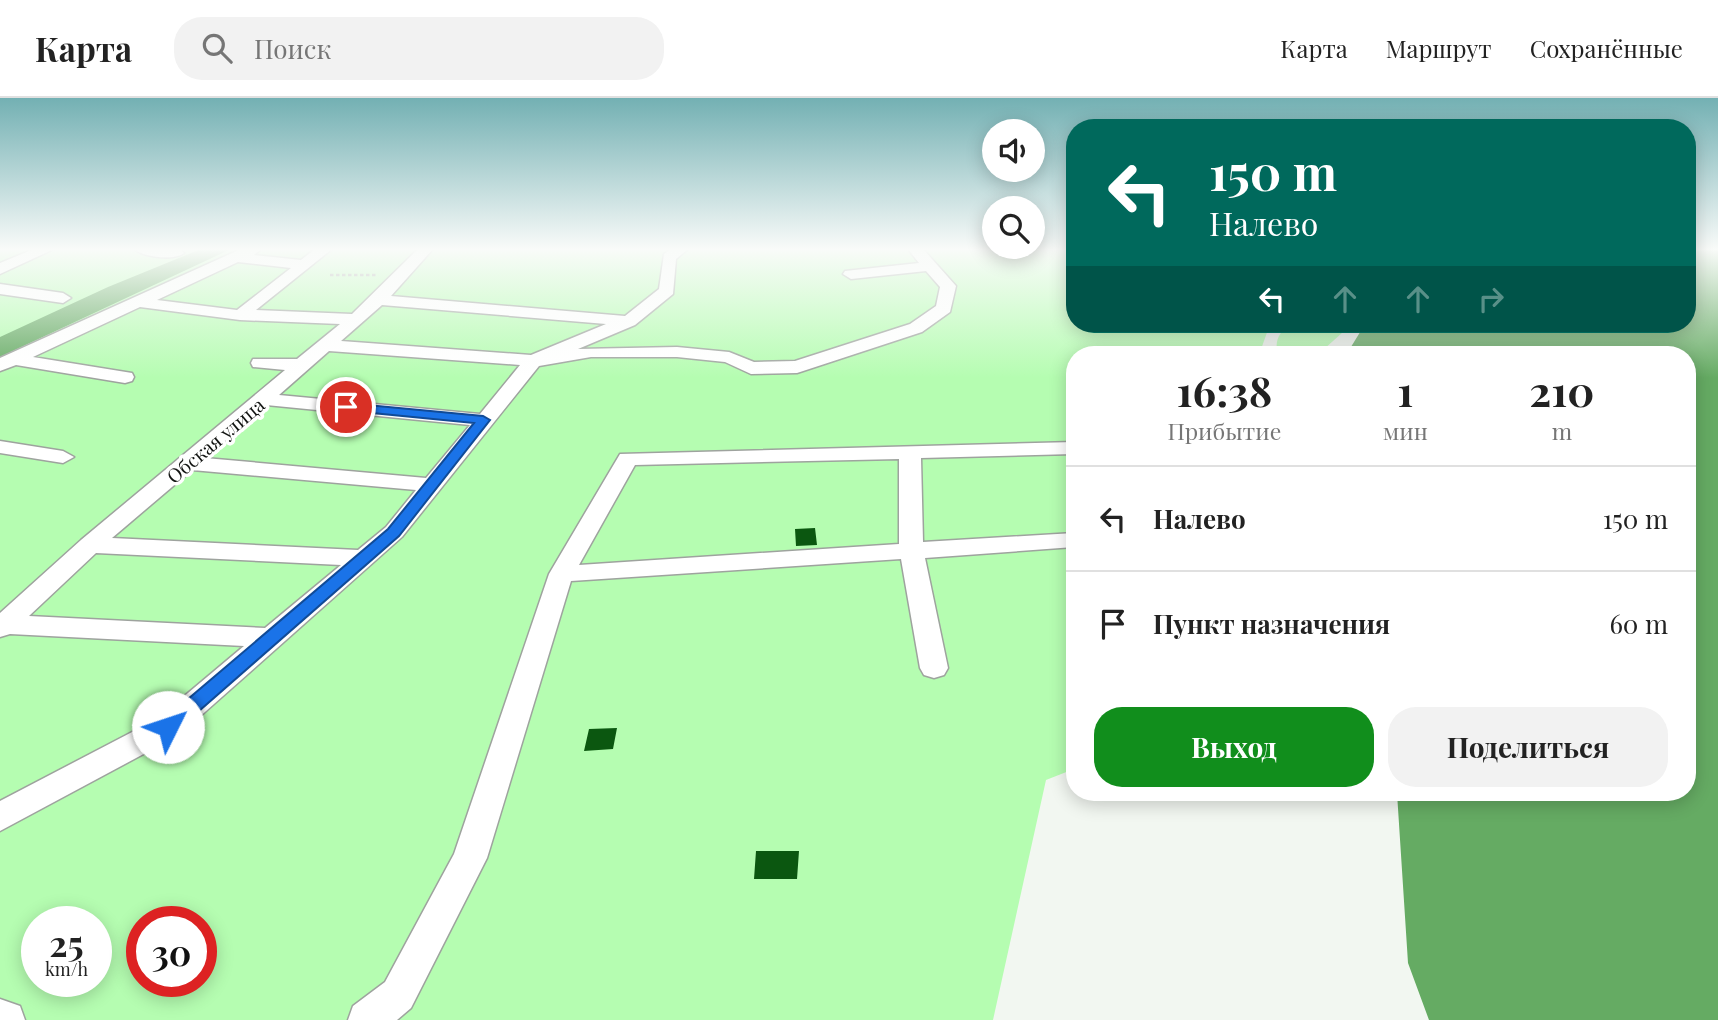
<!DOCTYPE html>
<html lang="ru">
<meta charset="utf-8">
<style>
:root{--surface:#fff;--page:#f2f2f2;--text:#222;--muted:#767676;--line:#e0e0e0;--accent:#118e1c}
body{margin:0;font-family:"Playfair Display",serif;background:var(--page);color:var(--text);height:100vh;display:flex;flex-direction:column;font-size:26px;white-space:nowrap}
*{box-sizing:border-box;margin:0}
p{font-size:23px;color:var(--muted)}
.icon{flex:none;width:38px;height:38px;fill:none;stroke:currentColor;stroke-width:2;stroke-linecap:round;stroke-linejoin:round}
.map{position:relative;flex:1;overflow:hidden}
.drawer{position:absolute;left:1066px;top:248px;width:630px;height:455px;display:flex;flex-direction:column;background:var(--surface);border-radius:28px;box-shadow:0 4px 18px #0003}
.drawer>*{flex:none}
.banner{position:absolute;left:1066px;top:21px;width:630px;height:214px;border-radius:28px;box-shadow:0 4px 18px #0003;background:#00695c;color:#fff;overflow:hidden}
.controls{position:absolute;left:982px;top:21px;display:grid;gap:14px}
.controls a{display:grid;place-items:center;width:63px;height:63px;border-radius:50%;background:var(--surface);box-shadow:0 4px 18px #0003;font-size:35px}
.speed{position:absolute;left:21px;top:808px;display:flex;gap:14px;font-size:35px;font-weight:700;text-align:center}
.speed>*{display:grid;place-content:center;width:91px;height:91px;border-radius:50%;background:var(--surface);box-shadow:0 4px 18px #0003;line-height:1}
.speed small{font-size:18px;font-weight:400}
.speed .limit{border:10px solid #d22;background:#fff;color:#111}
.pin{position:absolute;display:grid;place-items:center;width:60px;height:60px;color:#fff;margin:-30px;border:4px solid #fff;border-radius:50%;box-shadow:0 2px 7px #0007}
.me{position:absolute;width:77px;margin:-38px;rotate:49deg;stroke-linejoin:round;filter:drop-shadow(0 0 5px #0008)}
.turn{display:flex;align-items:center;gap:24px;height:147px;padding:0 28px;font-size:32px}
.turn .icon{width:91px;height:91px;stroke-width:2.5}
.turn b{display:block;font-size:49px;line-height:60px}
.lanes{display:flex;align-items:center;height:66px;padding:0 28px;background:#0003;justify-content:center;gap:35px;direction:ltr}
.lanes .off{opacity:.35}
.eta{display:flex;justify-content:space-evenly;align-items:center;height:119px;text-align:center}
.eta b{font-size:42px;font-weight:700;line-height:49px}
.button{display:flex;gap:14px;margin-top:auto;padding:14px 28px}
.button a{flex:1;height:80px;border-radius:28px;background:var(--accent);color:#fff;font-size:28px;font-weight:700;line-height:80px;text-align:center}
.button a+a{background:var(--page);color:var(--text)}
ul{padding:0;list-style:none}
li{display:flex;align-items:center;gap:21px;height:105px;padding:0 28px;border-top:2px solid var(--line)}
li div{flex:1}
li b{display:block;font-size:26px}
li em{font-style:normal}
header{display:flex;align-items:center;gap:42px;box-sizing:border-box;height:98px;padding:0 35px;background:var(--surface);border-bottom:2px solid var(--line)}
header strong{font-size:33px}
nav{display:flex;gap:38px;margin-inline-start:auto;font-size:24px}
.search{width:490px;height:63px;background:var(--page);display:flex;align-items:center;gap:18px;box-sizing:border-box;padding:0 24px;border-radius:28px;color:var(--muted);font-size:26px}
.map>svg:first-child{display:block}
.green{fill:#b5fdb1;fill-rule:evenodd}
.water{fill:#65ab63}
.building{fill:#0b5710}
.lines{fill:none;stroke-linecap:round;stroke-linejoin:round}
.minor-casing{stroke:#9ea39e;stroke-width:3}
.path{stroke:#9da09c;stroke-width:2.5;stroke-dasharray:3.5 2.5;stroke-linecap:butt}
.minor{fill:#fff;fill-rule:evenodd}
.route{fill:#1a73e8;stroke:#114b97;stroke-width:2}
.labels{text-anchor:middle;dominant-baseline:central;stroke-width:7;stroke-linejoin:round;paint-order:stroke}
.street-label{font-size:19px;fill:#111311;stroke:#fff}
</style>
<header>
<strong>Карта</strong>
<div class="search"><svg class="icon" aria-label="search" viewBox="0 0 24 24"><circle cx="10" cy="10" r="6"/><path d="M15 15l6 6"/></svg>Поиск</div>
<nav><a>Карта</a><a>Маршрут</a><a>Сохранённые</a></nav>
</header>
<div class="map">
<svg width="1718" height="922" viewBox="0 0 1718 922">
<rect width="100%" height="100%" fill="#f2f7f1"/>
<!-- green -->
<path class="green" d="M0 151H1074V226H1270L1259 257H1074V671L1046 682 993 922H0ZM37 824H96V884H37ZM142 824H201V884H142Z
M1294 226H1352L1323 252 1277 255C1275 240 1280 232 1294 226Z"/>
<!-- water -->
<path class="water" d="M201 151H231L0 259V239L108 189Z
M1687 151H1718V922H1429L1408 865 1397 695H1687V257H1346L1362 231 1361 226H1687Z"/>
<!-- building -->
<path class="building" d="M815 430 817 447 796 448 795 431Z
M617 630 613 651 584 653 589 631Z
M756 753H799L797 781H754Z"/>
<g class="lines">
<defs>
<path id="minor" d="M34 151H54L0 176V165Z
M134 151H180L184 155C175 163 143 159 134 151Z
M241 151H261L254 157 301 162 315 151H332L256 212 352 216 418 151H433L391 198 625 218 659 191 664 156 671 151H688L676 161 673 196 635 227 578 251 677 249 729 254 754 264 795 263 910 226 936 208 940 189 926 173 851 181 843 176 845 173 919 165 908 151H923L956 188 950 214 922 234 797 275 751 276 725 264 677 259H591L539 268 402 439 179 637 0 733V703L157 621 244 548 10 536 0 539V515L81 442 285 272 253 269 251 265 253 261H297L340 226 240 222 140 209 33 259 132 275 134 279 132 283 125 285 16 267 0 273V260ZM238 164 291 170 237 212 157 202ZM382 207 606 226 531 257 341 243ZM329 253 520 267 480 316 279 297ZM266 307 470 327 426 380 205 360ZM192 372 416 392 386 429 358 452 112 440ZM96 455 341 467 265 530 29 518Z
M0 186 63 195 71 200 63 205 0 196Z
M0 343 63 353 74 359 63 365 0 355Z
M1074 344V356L921 360 923 444 1074 435V449L925 460 948 570 944 577 934 580 924 577 920 570 901 461 571 483 487 760 411 910 397 922H348L353 908 385 884 454 756 549 476 620 356ZM899 361V446L579 467 635 367Z
M0 901 20 908 25 922H0Z"/>
</defs>
<!-- minor casing -->
<use href="#minor" class="minor-casing"/>
<!-- path -->
<path class="path" d="M330 177H376"/>
<!-- minor -->
<use href="#minor" class="minor"/>
</g>
<!-- sky -->
<linearGradient id="sky" x2="0" y2="1"><stop stop-color="#73b0b3"/><stop offset="0.54" stop-color="#f9fbf9"/><stop offset="1" stop-color="#f9fbf9" stop-opacity="0"/></linearGradient>
<rect width="1718" height="280" fill="url(#sky)"/>
<!-- route -->
<path class="route" d="M346 305 483 318 490 322 399 438 175 634H161L158 629 161 624 388 431 474 325 342 312V306Z"/>
<g class="labels">
<!-- street labels -->
<g class="street-label">
<text transform="translate(215 342) rotate(-40)">Обская улица</text>
</g>
</g>
</svg>
<div class="controls">
<a><svg class="icon" aria-label="sound" viewBox="0 0 24 24"><path d="M4 9h4l5-4v14l-5-4H4zM17 9q2 3 0 6"/></svg></a>
<a><svg class="icon" aria-label="search" viewBox="0 0 24 24"><circle cx="10" cy="10" r="6"/><path d="M15 15l6 6"/></svg></a>
</div>
<div class="speed"><div>25<small>km/h</small></div><div class="limit">30</div></div>
<div class="pin" style="left:346px;top:309px;background:#d93025"><svg class="icon" aria-label="arrive" viewBox="0 0 24 24"><path d="M6 21V4h12l-3 4 3 4H6"/></svg></div>
<svg class="me" style="left:168px;top:629px" viewBox="-20 -20 40 40"><circle r="19" fill="#fff"/><path d="M0-13L10 11 0 6-10 11z" fill="#1a73e8"/></svg>
<div class="banner">
<div class="turn"><svg class="icon" aria-label="left" viewBox="0 0 24 24"><path d="M17 20v-9H6M10 6l-5 5 5 5"/></svg><div><b>150 m</b>Налево</div></div>
<div class="lanes"><svg class="icon" aria-label="left" viewBox="0 0 24 24"><path d="M17 20v-9H6M10 6l-5 5 5 5"/></svg><svg class="icon off" aria-label="ahead" viewBox="0 0 24 24"><path d="M12 20V5M6 11l6-6 6 6"/></svg><svg class="icon off" aria-label="ahead" viewBox="0 0 24 24"><path d="M12 20V5M6 11l6-6 6 6"/></svg><svg class="icon off" aria-label="right" viewBox="0 0 24 24"><path d="M7 20v-9h11M14 6l5 5-5 5"/></svg></div>
</div>
<section class="drawer">
<div class="eta">
<div><b>16:38</b><p>Прибытие</p></div>
<div><b>1</b><p>мин</p></div>
<div><b>210</b><p>m</p></div>
</div>
<ul>
<li><svg class="icon" aria-label="left" viewBox="0 0 24 24"><path d="M17 20v-9H6M10 6l-5 5 5 5"/></svg><div><b>Налево</b></div><em>150 m</em></li>
<li><svg class="icon" aria-label="arrive" viewBox="0 0 24 24"><path d="M6 21V4h12l-3 4 3 4H6"/></svg><div><b>Пункт назначения</b></div><em>60 m</em></li>
</ul>
<div class="button"><a>Выход</a><a>Поделиться</a></div>
</section>
</div>
